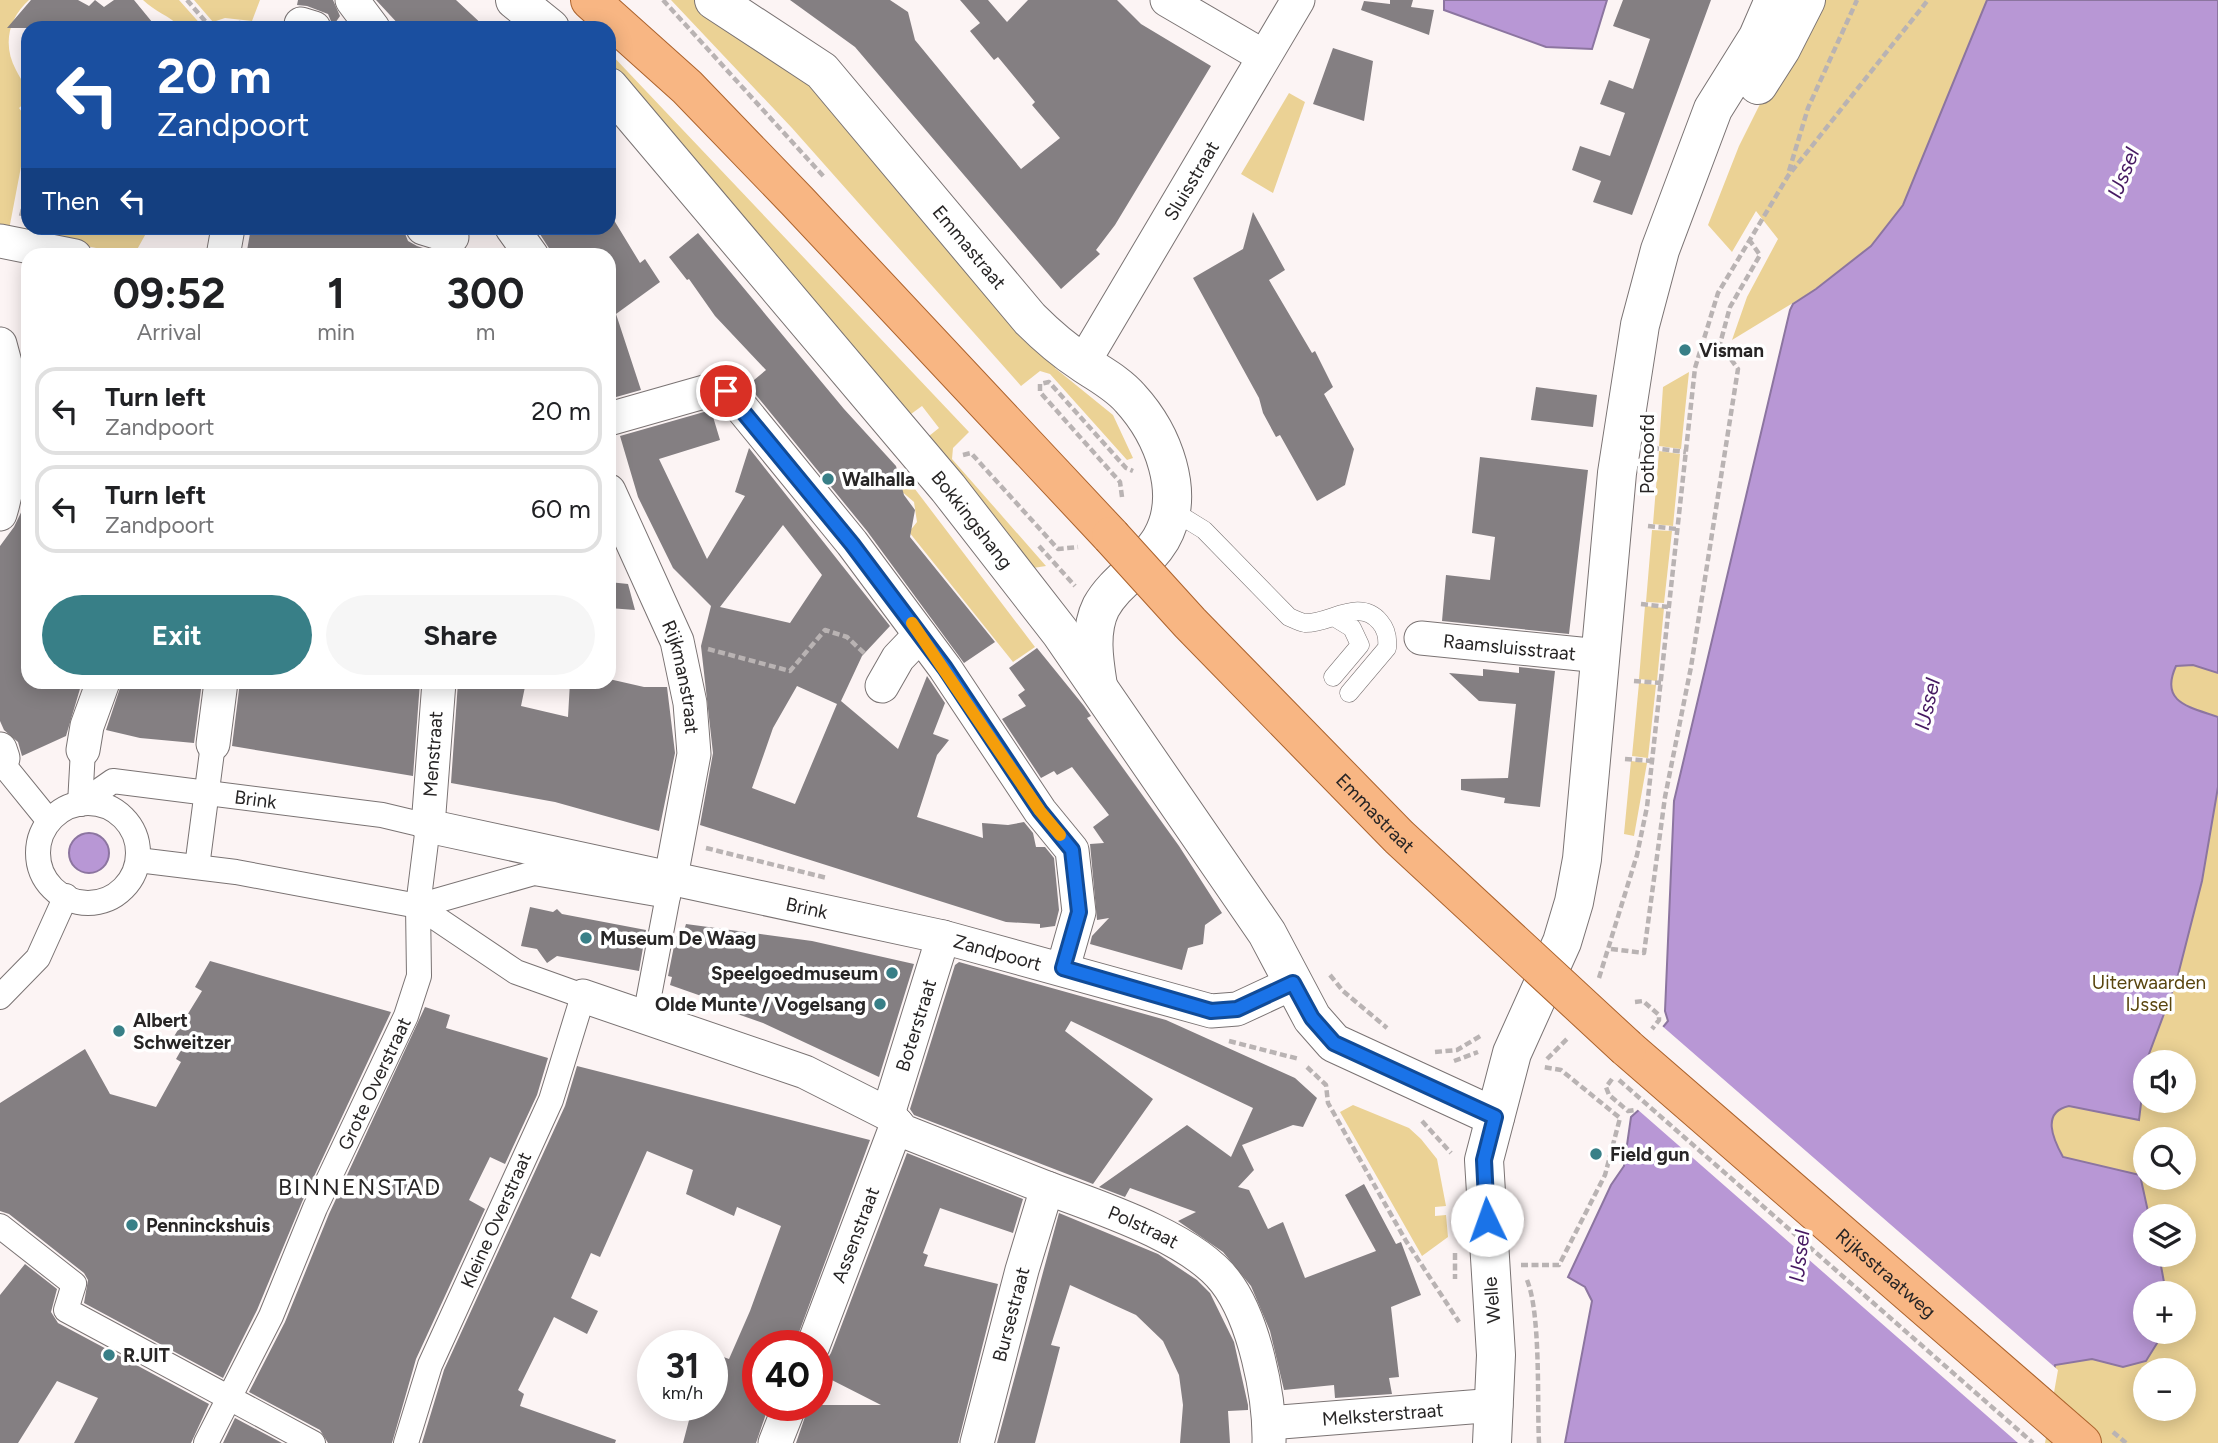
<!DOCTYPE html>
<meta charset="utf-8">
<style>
:root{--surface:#fff;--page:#f6f6f6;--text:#202124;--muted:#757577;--line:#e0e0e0;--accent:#387f87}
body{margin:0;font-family:Figtree,sans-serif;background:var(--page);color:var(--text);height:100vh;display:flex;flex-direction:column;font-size:26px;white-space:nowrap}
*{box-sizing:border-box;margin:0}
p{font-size:23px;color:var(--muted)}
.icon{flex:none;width:38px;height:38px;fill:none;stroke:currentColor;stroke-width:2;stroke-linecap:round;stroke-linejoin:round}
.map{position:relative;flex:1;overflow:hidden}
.sheet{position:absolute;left:21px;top:248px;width:595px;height:441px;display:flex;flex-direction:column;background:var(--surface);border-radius:21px;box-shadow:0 4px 18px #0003}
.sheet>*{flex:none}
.hud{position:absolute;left:21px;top:21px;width:595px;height:214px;border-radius:21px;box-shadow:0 4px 18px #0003;background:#1a4fa0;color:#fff;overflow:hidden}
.tools{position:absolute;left:2133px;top:1050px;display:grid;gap:14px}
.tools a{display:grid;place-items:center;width:63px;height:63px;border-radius:50%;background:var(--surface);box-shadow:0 4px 18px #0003;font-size:35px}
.speed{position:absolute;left:637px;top:1330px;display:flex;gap:14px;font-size:35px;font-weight:700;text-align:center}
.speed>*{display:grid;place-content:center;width:91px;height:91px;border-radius:50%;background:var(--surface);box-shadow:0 4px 18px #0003;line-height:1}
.speed small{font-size:18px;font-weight:400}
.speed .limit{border:10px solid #d22;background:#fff;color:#111}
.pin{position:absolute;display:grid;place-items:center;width:60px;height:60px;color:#fff;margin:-30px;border:4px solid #fff;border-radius:50%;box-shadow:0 2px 7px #0007}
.me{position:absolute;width:77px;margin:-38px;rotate:357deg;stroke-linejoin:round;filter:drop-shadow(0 0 5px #0008)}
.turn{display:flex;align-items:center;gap:24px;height:147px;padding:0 21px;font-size:32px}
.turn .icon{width:91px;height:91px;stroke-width:2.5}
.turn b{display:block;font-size:49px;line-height:60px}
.then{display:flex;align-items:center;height:66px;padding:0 21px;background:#0003;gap:14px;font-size:26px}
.eta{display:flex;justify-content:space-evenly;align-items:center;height:119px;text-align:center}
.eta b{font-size:42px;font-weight:700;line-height:49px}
.button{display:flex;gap:14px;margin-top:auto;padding:14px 21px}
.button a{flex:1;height:80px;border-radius:42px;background:var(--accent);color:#fff;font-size:28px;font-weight:700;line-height:80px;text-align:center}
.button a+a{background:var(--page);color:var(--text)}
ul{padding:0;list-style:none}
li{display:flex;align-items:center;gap:21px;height:88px;margin:0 14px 10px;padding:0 7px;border:4px solid var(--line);border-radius:21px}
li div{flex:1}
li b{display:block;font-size:26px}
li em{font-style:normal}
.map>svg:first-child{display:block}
.green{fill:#ebd295;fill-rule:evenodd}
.water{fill:#b897d5;stroke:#8c75a0;stroke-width:2}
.pier{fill:#fcf4f4}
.building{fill:#847f82;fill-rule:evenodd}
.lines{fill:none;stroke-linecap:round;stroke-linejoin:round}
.service-casing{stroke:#7a7373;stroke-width:19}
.pedestrian-casing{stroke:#7a7373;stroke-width:26}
.minor-casing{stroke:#7a7373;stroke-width:35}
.tertiary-casing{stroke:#7a7373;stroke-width:40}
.primary-casing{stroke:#ac632d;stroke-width:40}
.path{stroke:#b9b3b3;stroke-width:4.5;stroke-dasharray:7 3.5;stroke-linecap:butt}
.service{stroke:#fff;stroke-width:18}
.pedestrian{stroke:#fff;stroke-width:24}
.minor{stroke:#fff;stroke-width:33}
.tertiary{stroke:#fff;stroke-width:38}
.primary{stroke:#f8b683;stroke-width:38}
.primary-bridge-casing{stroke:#ac632d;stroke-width:40;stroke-linecap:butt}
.path-bridge{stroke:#b9b3b3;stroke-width:4.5;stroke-dasharray:7 3.5;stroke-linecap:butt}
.primary-bridge{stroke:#f8b683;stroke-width:38}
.route-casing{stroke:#114b97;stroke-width:18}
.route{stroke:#1a73e8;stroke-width:12}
.slow{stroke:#f59e0b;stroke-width:12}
.poi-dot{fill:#387f87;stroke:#fff;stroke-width:2.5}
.labels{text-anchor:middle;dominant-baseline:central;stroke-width:7;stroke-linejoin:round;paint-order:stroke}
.street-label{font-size:19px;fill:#272525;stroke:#fff}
.poi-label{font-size:19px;font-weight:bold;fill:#272525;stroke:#fff;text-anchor:start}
.park-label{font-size:19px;fill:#59450e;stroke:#fff}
.water-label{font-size:21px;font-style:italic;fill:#461962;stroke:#fff}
.quarter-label{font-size:23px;letter-spacing:2px;fill:#272525;stroke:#fff}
</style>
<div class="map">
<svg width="2218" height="1443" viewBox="0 0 2218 1443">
<rect width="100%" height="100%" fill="#fcf4f4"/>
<!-- green -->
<path class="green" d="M0 0H29C9 18 2 44 16 70 22 82 28 87 28 100L19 108 28 120V130L8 235 0 233Z
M143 0H179L204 28H181C169 15 155 12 143 0Z
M194 0H260L252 21 225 18 213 22Z
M671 0H697L811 77 1059 361 1055 368 1113 415 1133 458 1127 460 1050 374 1040 371 1021 386 792 128Z
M1812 0H1987L1903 205 1871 246 1816 289 1732 340 1747 297 1778 239 1756 211 1732 252 1708 225 1739 146Z
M609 52 969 432 953 448 952 459 1046 566 1033 568 916 432 922 427 929 436 939 428 922 406 911 414 918 423 609 67Z
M1289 93 1305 102 1273 193 1241 174Z
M28 228H149L134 255 26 235Z
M1689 372 1681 449 1659 446 1663 387Z
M1659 451 1680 454 1673 526 1653 524Z
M902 472 1035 647 1013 662 909 532 917 522 914 502 900 490 885 491Z
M2218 511V1443H2041L2055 1365 2048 1114 2158 671ZM2146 1062H2184V1101H2146ZM2146 1139H2184V1178H2146ZM2146 1216H2184V1255H2146ZM2146 1293H2184V1332H2146ZM2146 1370H2184V1409H2146Z
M1652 530 1672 531 1664 603 1646 602Z
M1645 606 1664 608 1657 681 1639 679Z
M1639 683 1656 685 1648 758 1632 756Z
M1631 761 1647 763 1634 836 1624 834Z
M1353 1105 1409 1128 1421 1139 1437 1159 1446 1206 1435 1207V1216L1446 1215 1448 1237 1422 1256 1340 1112Z"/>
<!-- water -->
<path class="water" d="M1444 0H1607L1592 49 1546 47 1444 10Z
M1987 0H2218V673L2193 665 2176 666C2159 703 2190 707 2218 717V787L2202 881 2177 979 2146 1062 2139 1120 2069 1106C2041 1112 2053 1139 2063 1157L2140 1175 2149 1216H2146V1255H2159L2166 1293H2146V1332H2164L2146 1361 2123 1367 2092 1359 2055 1365 2041 1443H1565L1592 1301 1585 1287 1568 1277 1611 1185 1624 1166 1631 1117 1641 1108 1644 1070 1640 1055 1668 1021 1665 1011 1674 801 1790 310 1793 304 1816 289 1871 246 1903 205Z
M69 853a20 20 0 1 1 40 0a20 20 0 1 1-40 0Z"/>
<!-- pier -->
<path class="pier" d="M1661 1025 2058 1370 2045 1443H2018L1637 1109V1101L1625 1086 1641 1068 1637 1054Z"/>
<!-- building -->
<path class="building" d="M31 0H78L89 6 95 0 104 7 114 0H134L157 28H7Z
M298 0H333L340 16 333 26 328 14 307 6 297 5Z
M376 0H456L486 28H402Z
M790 0H890L908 12 915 40 1021 169 1060 138 1032 105 1035 102 1017 80 998 57 994 60 970 31 980 23 960 0H988L1007 22 1028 0H1117L1141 24 1211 66 1115 225 1096 250 1100 254 1061 289 855 47Z
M1390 0H1413L1411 7 1434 10 1429 35 1361 10 1364 1 1390 4Z
M1623 0H1711L1632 215 1593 202 1601 181 1572 170 1580 146 1610 156 1625 113 1600 104 1609 80 1633 89 1650 39 1613 26Z
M1333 48 1373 61 1364 121 1313 104Z
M609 212 640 263 645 259 660 282 616 314 641 390 609 399V256H554L536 228H609Z
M1253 212 1285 270 1269 280 1312 353 1315 351 1333 387 1324 394 1354 449 1345 485 1317 501 1280 435 1276 437 1263 413 1259 398 1193 278 1243 249Z
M251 228H393L404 231 408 241 417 246 447 256H246Z
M698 233 844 409 896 466 904 495 915 510 910 537 995 642 964 663 867 531 748 385 766 370 715 316 689 279 687 280 669 257Z
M1536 387 1597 395 1593 427 1531 420Z
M711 410 720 440 659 459 707 559 745 496 735 492 749 448 890 626 862 656 841 701 898 749 927 676 945 703 933 734 949 740 937 755 917 817 983 838 982 823 1008 825 1024 822 1033 833 1036 847H1045L1054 858 1059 910 1055 926 1040 928V924L1006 922 700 825 713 753 701 646 711 606 673 568 638 497 620 436ZM783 525 822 575 790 623 720 607ZM797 686 837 704 795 804 752 788 773 728Z
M1480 457 1588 470 1569 634 1442 621 1446 575 1490 580 1495 537 1472 533Z
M28 498V561L21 571 28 578V682H82L66 736 22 756 18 742 4 730 0 721V546L14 527Z
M609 582 628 584 635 610 609 608Z
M1037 648 1084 706 1091 716 1087 718 1179 846 1222 913 1205 925 1203 944 1188 948 1182 970 1090 944 1092 936 1109 918 1097 920 1090 844 1104 843 1093 827 1109 815 1072 767 1057 775 1054 771 1041 778 1002 719 1026 706 1018 695 1025 690 1009 668Z
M1519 667 1555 671 1540 807 1504 803 1505 798 1461 790V779L1508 778 1516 704 1479 701 1449 673 1483 676V669L1519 673Z
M609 679 644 687H667L675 753 659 831 555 802 451 783 458 682H526L521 706 568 717 570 682H609Z
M122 682H202L194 743 140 738 106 730Z
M240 682H420L413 776 232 746Z
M530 907 553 912 557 909 562 914 646 930 639 971 557 956 547 963 537 949 521 946Z
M686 924 812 941 914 964 879 1077 763 1023 706 1003 707 998 670 985 672 977 668 976 676 936 682 937Z
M210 961 391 1012 302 1202 257 1310 223 1378 84 1303 88 1280 84 1273 9 1214 0 1211V1103L85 1049 110 1094 156 1107 181 1062 176 1059 184 1045 173 1038 202 991 195 987Z
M959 962 1166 1020 1295 1078 1317 1098 1303 1127 1293 1125 1242 1145 1254 1170 1238 1187 1249 1190 1268 1229 1283 1222 1305 1278 1376 1251 1345 1195 1364 1184 1396 1244 1401 1242 1421 1295 1391 1307 1399 1377 1389 1378 1392 1394 1335 1398 1334 1385 1284 1390 1270 1331 1251 1286 1223 1252 1178 1221 1196 1212 1130 1188 1125 1197 1099 1187 1187 1125 1231 1157 1253 1108 1071 1021 1065 1031 1153 1099 1093 1184 914 1115 910 1109 955 965Z
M425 1007 450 1015 446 1028 548 1058 537 1095 505 1164 490 1157 469 1200 485 1209 416 1359 392 1443H328L320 1430 249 1392 285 1322 329 1214Z
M577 1066 870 1140 794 1346H758V1405H769L756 1443H683L693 1405H712V1372L718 1355 729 1359 750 1311 781 1226 737 1207 734 1216 686 1194 693 1170 647 1151 600 1257 591 1253 571 1298 598 1311 587 1334 554 1317 518 1390 524 1394 520 1406 616 1440 615 1443H422L444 1370 565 1106Z
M907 1153 1023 1199 1013 1233 940 1208 923 1253 928 1255 924 1266 998 1284 958 1443H796L809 1405H881L818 1373 831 1353Z
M1059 1213 1158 1254 1197 1280 1210 1293 1234 1342 1248 1405V1410L1228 1411 1230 1443H1180L1183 1405 1179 1375 1163 1341 1136 1315 1070 1285 1051 1345 1060 1347 1035 1443H997Z
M25 1264 57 1289 51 1312 58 1323 209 1404 191 1443H74L98 1398 57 1381 18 1443H0V1295Z
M235 1418 282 1443H223Z"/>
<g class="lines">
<defs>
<path id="service" d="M1170 509 1204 530 1289 617C1294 619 1299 622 1305 623 1330 624 1359 597 1380 622 1386 629 1388 639 1387 648L1349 693
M1333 677 1360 645 1352 628 1334 617"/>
<g id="pedestrian">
<path d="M3 758 6 768 49 821"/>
<circle cx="88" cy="853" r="50"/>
<path id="s1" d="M80 804 113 781 382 815 428 826"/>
<path d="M80 804 83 750"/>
<path d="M138 860 236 872 418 906 516 972 583 996 551 1100 430 1365 406 1443"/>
<path d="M197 867 213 744"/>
<path d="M418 906 534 873 668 896 671 877"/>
<path d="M0 997 38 958 66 896"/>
<path d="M645 1017 668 896"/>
<path d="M0 1226 74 1284 66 1310 313 1443"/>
<path id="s2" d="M206 1443 271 1316 315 1208 406 1016 419 976 418 906 428 826"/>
</g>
<g id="minor">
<path d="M352 0 373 28"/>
<path d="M1167 0 1263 56"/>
<path d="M301 24 314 28"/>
<path d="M423 228 452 237"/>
<path d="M512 228 532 256"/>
<path d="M0 241 75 256"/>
<path d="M223 256 228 228"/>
<path d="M0 344C17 399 17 458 0 514"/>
<path id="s3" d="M1083 363 1298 0"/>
<path d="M609 419 711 390H724L732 396 852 543 945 668 1040 811 1072 850 1079 912 1063 968"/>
<path id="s4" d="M609 491 677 641 690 703 694 754 671 877"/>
<path id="s5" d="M1421 638 1600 656"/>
<path id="s6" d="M439 682 428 826 943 937 1211 1011 1237 1009 1293 983"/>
<path d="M882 686 898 658 920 635"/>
<path d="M213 744 221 682"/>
<path d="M0 749 3 758 0 759"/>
<path d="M83 750 87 726 103 682"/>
<path id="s7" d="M583 996 805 1072 888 1114 903 1131C951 1150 999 1169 1047 1188 1098 1207 1191 1237 1225 1281 1254 1318 1270 1396 1269 1443"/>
<path id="s8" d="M888 1114 943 937"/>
<path id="s9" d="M813 1346 897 1124"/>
<path id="s10" d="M1269 1423 1496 1405"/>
<path d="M775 1443 790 1405"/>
<path id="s11" d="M977 1443 1022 1270 1047 1188"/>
</g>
<g id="tertiary">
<path d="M515 0 550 28"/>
<path id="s12" d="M714 0 822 71 1030 319C1047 336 1063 350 1083 363 1099 374 1117 383 1130 398 1163 434 1187 494 1161 539 1145 566 1116 580 1101 607 1089 631 1094 661 1098 686"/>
<path d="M1758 85 1781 49 1806 0"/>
<path id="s13" d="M609 87 948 488 1060 632 1267 933 1312 1018 1334 1043 1495 1117"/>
<path d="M1492 1443 1496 1355 1484 1160 1512 1053 1562 942 1574 902 1582 859 1617 473 1640 325 1660 250 1713 109 1758 37 1774 0"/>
</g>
<g id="primary">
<path d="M590 0 687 87 798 202 1111 536"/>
<path id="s14" d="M1627 1048 2082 1443"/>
</g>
</defs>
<!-- service casing -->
<use href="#service" class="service-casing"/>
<!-- pedestrian casing -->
<use href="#pedestrian" class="pedestrian-casing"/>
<!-- minor casing -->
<use href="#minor" class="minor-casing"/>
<!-- tertiary casing -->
<use href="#tertiary" class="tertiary-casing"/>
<!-- primary casing -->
<use href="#primary" class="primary-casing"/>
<!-- path -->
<path class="path" d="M187 0 211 28
M663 0 825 178
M214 28 240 23 253 28
M1789 171 1808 108 1857 0
M21 216 28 190
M1652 448 1686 452
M963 455 971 453 1058 549 1078 547
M1122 497 1120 482 1040 392V384L1049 382 1126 468 1133 471
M1648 526 1677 529
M1039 546 1075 586
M1641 604 1668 607
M708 649 790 671 825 630 847 637 866 655
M1634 681 1661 683
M1625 759 1653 761
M706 848 827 878
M1611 949 1644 953 1665 797 1691 667 1738 369 1720 344 1730 307 1760 255 1748 238
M1330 975 1343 991 1387 1028
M1599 978 1637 855 1647 807 1695 368 1718 293 1788 176 1928 0
M1635 1002 1643 1001 1659 1015V1020L1652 1029
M1229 1041 1299 1059
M1435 1052 1457 1050 1482 1035
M1547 1059 1568 1038
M1454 1061 1478 1052
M1307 1067 1326 1085 1328 1103 1337 1119 1406 1241 1459 1322
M1612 1079 1606 1087 1609 1095 1628 1111 1635 1110
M1422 1121 1451 1153
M1455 1253V1279
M1521 1265H1559L1605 1175 1620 1118 1561 1070 1543 1067
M1527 1280C1541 1314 1537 1402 1539 1443
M2113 1432 2126 1443"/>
<!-- service -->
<use href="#service" class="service"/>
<!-- pedestrian -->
<use href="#pedestrian" class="pedestrian"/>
<!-- minor -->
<use href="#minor" class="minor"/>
<!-- tertiary -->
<use href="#tertiary" class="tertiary"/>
<!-- primary -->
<use href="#primary" class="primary"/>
<defs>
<g id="primary-bridge">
<path id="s15" d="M1111 536 1190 623 1399 837 1627 1048"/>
</g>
</defs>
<!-- primary-bridge casing -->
<use href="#primary-bridge" class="primary-bridge-casing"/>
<!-- path-bridge -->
<path class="path-bridge" d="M1619 1080 2033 1443"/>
<!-- primary-bridge -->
<use href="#primary-bridge" class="primary-bridge"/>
</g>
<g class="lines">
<defs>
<path id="route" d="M726 391 852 544 945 668 1040 811 1072 850 1079 912 1063 968 1211 1011 1237 1009 1293 983 1312 1018 1334 1043 1495 1117 1484 1160 1487 1220"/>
</defs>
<!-- route casing -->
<use href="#route" class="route-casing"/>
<!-- route -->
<use href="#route" class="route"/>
<!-- slow -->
<path class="slow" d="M912 623 1040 811 1060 835"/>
</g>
<!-- markers -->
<g class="poi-dot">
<circle cx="1685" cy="350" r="7"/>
<circle cx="828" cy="479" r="7"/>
<circle cx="586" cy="938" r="7"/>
<circle cx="892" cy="973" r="7"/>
<circle cx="880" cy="1004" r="7"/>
<circle cx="119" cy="1031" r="7"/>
<circle cx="1596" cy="1154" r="7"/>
<circle cx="132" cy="1225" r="7"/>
<circle cx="109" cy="1355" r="7"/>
</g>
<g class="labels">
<!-- street labels -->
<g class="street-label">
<text stroke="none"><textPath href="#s3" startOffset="212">Sluisstraat</textPath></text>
<text stroke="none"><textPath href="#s12" startOffset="359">Emmastraat</textPath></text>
<text transform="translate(1647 454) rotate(-90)">Pothoofd</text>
<text stroke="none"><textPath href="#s13" startOffset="565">Bokkingshang</textPath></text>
<text stroke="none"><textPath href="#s5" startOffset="89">Raamsluisstraat</textPath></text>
<text stroke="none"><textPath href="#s4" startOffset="201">Rijkmanstraat</textPath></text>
<text transform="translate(433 754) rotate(-86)">Menstraat</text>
<text stroke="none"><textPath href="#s1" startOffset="184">Brink</textPath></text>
<text stroke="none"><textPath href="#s15" startOffset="383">Emmastraat</textPath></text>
<text stroke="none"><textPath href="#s6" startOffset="532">Brink</textPath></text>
<text stroke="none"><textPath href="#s6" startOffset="728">Zandpoort</textPath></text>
<text stroke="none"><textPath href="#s8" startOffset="93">Boterstraat</textPath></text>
<text stroke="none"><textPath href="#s2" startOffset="397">Grote Overstraat</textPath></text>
<text transform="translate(496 1220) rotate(-66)">Kleine Overstraat</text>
<text stroke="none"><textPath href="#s7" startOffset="609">Polstraat</textPath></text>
<text stroke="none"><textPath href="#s9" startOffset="119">Assenstraat</textPath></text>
<text stroke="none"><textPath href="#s14" startOffset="343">Rijksstraatweg</textPath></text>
<text transform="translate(1492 1300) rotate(-95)">Welle</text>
<text stroke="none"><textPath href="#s11" startOffset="133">Bursestraat</textPath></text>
<text stroke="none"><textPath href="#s10" startOffset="114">Melksterstraat</textPath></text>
</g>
<!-- poi labels -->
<g class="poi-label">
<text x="1699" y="350">Visman</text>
<text x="842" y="479">Walhalla</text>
<text x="600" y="938">Museum De Waag</text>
<text x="878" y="973" text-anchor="end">Speelgoedmuseum</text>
<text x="866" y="1004" text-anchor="end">Olde Munte / Vogelsang</text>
<text x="133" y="1020">Albert<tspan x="133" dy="22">Schweitzer</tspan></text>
<text x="1610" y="1154">Field gun</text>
<text x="146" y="1225">Penninckshuis</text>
<text x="123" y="1355">R.UIT</text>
</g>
<!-- park labels -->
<g class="park-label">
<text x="2149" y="982">Uiterwaarden<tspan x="2149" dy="22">IJssel</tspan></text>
</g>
<!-- water labels -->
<g class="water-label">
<text transform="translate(2123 173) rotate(-68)">IJssel</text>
<text transform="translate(1927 704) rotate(-77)">IJssel</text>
<text transform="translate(1799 1256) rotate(-83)">IJssel</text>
</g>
<!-- quarter labels -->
<g class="quarter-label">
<text x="360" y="1187">BINNENSTAD</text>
</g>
</g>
</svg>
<div class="tools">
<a><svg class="icon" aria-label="sound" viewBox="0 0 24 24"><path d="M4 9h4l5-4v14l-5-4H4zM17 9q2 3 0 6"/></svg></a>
<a><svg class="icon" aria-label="search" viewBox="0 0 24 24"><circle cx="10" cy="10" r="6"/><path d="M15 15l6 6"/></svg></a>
<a><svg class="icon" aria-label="layers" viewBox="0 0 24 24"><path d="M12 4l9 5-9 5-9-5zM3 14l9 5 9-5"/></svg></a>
<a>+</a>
<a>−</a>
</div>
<div class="speed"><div>31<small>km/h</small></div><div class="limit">40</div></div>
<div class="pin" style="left:726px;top:391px;background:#d93025"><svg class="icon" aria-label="arrive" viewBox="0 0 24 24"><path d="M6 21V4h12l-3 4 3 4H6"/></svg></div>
<svg class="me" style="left:1487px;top:1220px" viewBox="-20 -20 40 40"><circle r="19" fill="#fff"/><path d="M0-13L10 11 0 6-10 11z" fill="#1a73e8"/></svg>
<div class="hud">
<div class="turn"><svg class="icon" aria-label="left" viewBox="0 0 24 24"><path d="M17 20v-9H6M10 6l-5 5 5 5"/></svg><div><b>20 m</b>Zandpoort</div></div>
<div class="then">Then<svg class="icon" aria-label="left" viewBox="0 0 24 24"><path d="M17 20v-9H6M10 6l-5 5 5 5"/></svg></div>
</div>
<section class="sheet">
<div class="eta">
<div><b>09:52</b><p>Arrival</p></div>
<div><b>1</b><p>min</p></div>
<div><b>300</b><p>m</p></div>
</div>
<ul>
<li><svg class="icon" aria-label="left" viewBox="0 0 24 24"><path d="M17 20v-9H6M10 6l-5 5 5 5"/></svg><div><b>Turn left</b><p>Zandpoort</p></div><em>20 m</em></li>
<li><svg class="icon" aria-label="left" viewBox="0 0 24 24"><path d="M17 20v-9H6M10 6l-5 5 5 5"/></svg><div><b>Turn left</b><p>Zandpoort</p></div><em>60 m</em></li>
</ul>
<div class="button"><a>Exit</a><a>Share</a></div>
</section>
</div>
